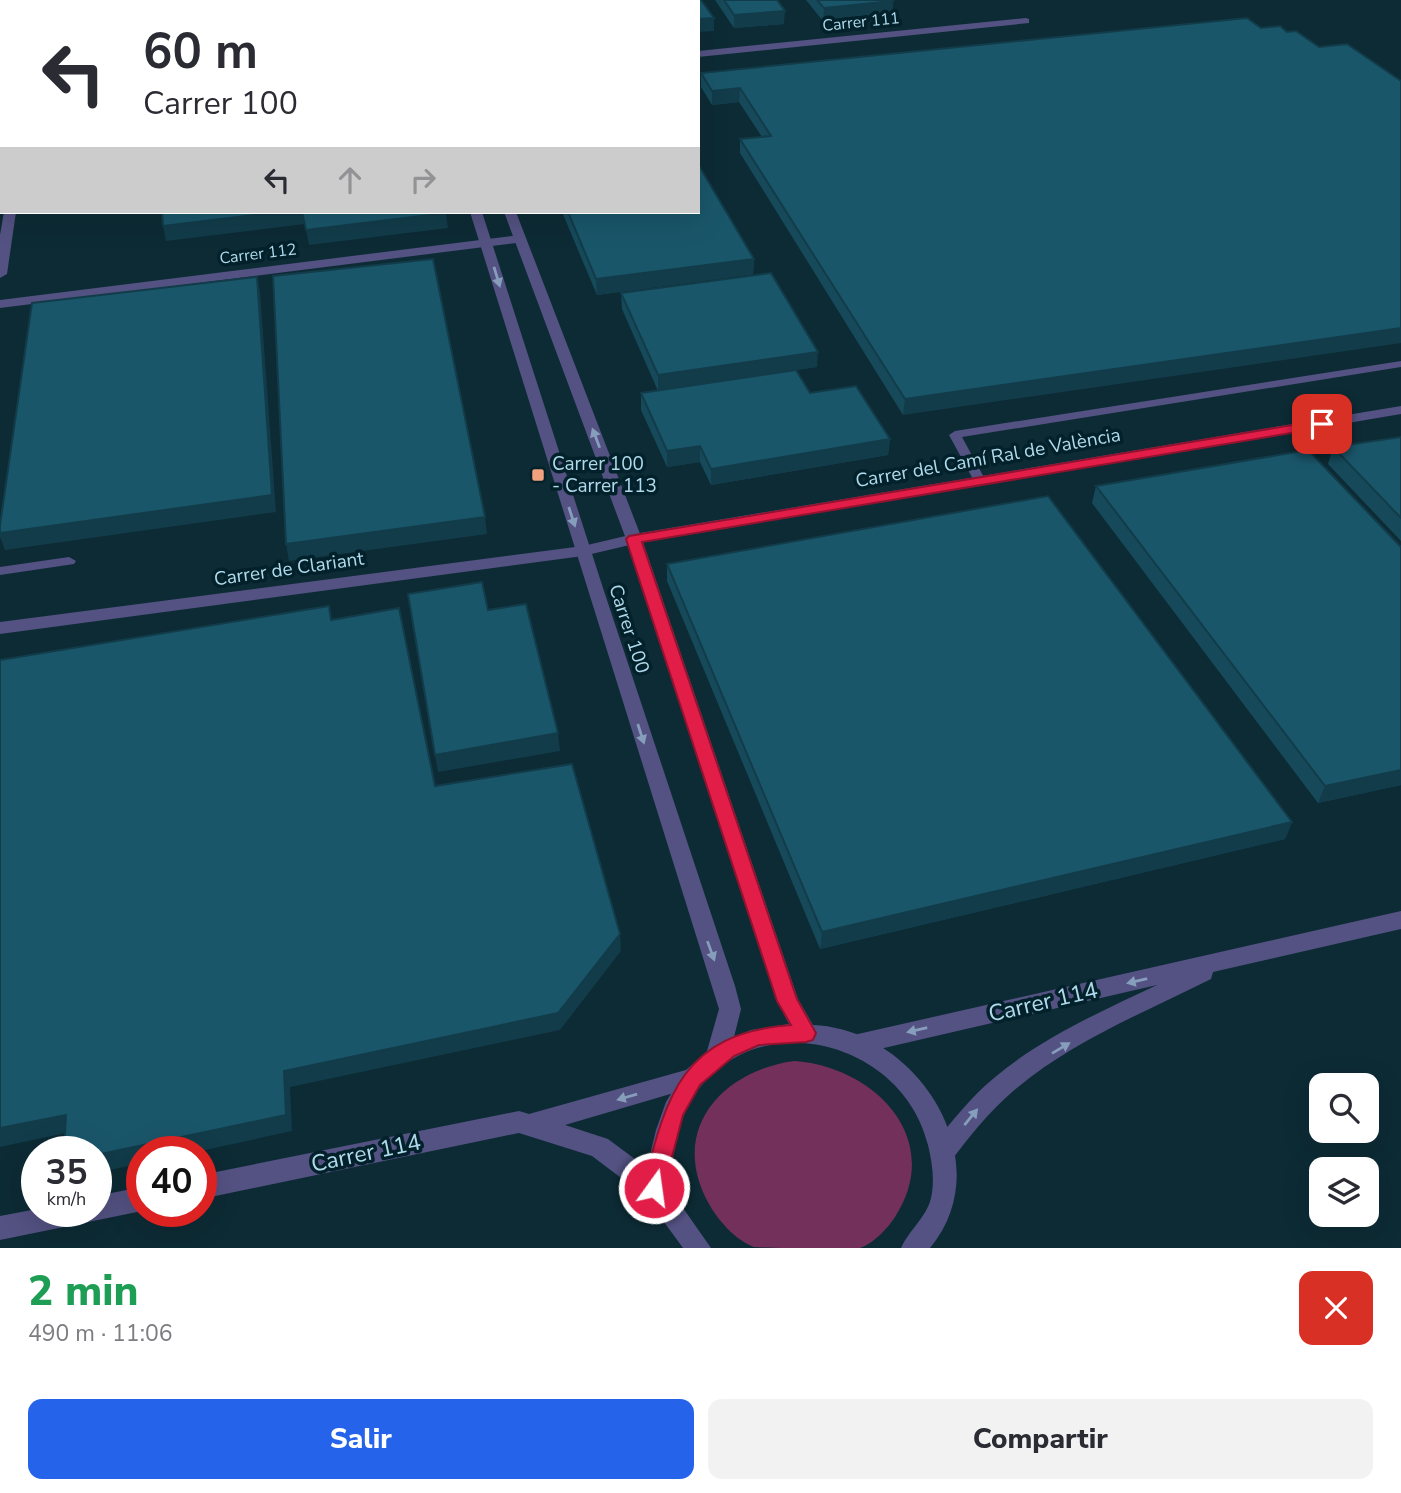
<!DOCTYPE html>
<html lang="es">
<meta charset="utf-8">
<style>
:root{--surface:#fff;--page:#f2f2f3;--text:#2b2b33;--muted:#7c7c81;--accent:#2563eb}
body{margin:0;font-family:"Nunito Sans",sans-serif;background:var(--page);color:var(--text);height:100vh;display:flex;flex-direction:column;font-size:26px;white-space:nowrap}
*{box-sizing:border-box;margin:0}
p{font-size:23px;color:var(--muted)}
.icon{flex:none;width:38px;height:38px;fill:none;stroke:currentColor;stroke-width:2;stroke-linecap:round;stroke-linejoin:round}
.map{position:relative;height:1248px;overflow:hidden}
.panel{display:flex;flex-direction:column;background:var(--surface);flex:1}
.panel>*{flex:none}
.banner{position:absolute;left:0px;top:0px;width:700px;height:214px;box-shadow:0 7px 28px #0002;background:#fff;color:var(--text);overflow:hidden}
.buttons{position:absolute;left:1309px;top:1073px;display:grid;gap:14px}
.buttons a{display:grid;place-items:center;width:70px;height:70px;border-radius:14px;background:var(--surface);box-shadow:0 7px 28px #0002;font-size:35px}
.speed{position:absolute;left:21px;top:1136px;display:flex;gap:14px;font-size:35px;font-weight:700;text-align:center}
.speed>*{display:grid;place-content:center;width:91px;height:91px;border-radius:50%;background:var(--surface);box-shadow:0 7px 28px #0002;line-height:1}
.speed small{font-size:18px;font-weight:400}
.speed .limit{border:10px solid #d22;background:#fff;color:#111}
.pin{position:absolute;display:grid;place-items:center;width:60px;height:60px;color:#fff;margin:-30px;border-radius:14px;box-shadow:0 4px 10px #0006}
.me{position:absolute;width:77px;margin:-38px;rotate:14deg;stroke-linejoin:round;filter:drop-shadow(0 0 5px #0008)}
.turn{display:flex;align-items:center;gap:24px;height:147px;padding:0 28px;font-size:32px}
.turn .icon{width:91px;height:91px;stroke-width:2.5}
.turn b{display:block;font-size:49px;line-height:60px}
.lanes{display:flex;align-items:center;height:66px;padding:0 28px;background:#0003;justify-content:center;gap:35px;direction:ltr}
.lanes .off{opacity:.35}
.round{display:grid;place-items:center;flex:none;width:74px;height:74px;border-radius:14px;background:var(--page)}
.headline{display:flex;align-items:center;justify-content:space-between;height:119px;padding:0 28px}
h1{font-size:42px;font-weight:800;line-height:52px;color:#1e9e55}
.primary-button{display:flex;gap:14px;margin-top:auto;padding:14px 28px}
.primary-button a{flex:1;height:80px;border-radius:14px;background:var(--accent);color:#fff;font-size:28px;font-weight:800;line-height:80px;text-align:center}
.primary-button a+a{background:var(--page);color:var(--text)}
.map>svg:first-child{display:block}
.green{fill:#73305a}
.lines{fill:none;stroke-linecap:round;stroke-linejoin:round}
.service{fill:#535282;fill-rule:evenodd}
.minor{fill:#535282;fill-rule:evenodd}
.tertiary{fill:#535282;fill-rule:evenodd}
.wall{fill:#164a5b}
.shaded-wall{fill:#123c4a}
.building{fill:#1a566a;stroke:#123c4a;stroke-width:2}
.oneway{fill:#869dbc}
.route{fill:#e11d48;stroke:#92132f;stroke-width:2}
.poi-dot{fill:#f1a17d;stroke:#03212b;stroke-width:2.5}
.labels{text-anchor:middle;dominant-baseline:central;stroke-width:7;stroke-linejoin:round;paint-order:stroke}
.far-street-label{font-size:16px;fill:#b0daeb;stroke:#03212b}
.street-label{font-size:19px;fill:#b0daeb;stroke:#03212b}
.poi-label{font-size:19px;fill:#b0daeb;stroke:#03212b;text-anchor:start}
.near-street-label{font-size:23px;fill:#b0daeb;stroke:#03212b}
</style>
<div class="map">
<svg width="1401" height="1248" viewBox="0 0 1401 1248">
<rect width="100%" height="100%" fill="#0d2b35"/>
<!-- green -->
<path class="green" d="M794 1061C873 1066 946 1138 895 1217 888 1228 873 1244 860 1248 846 1248 826 1248 812 1248 795 1248 770 1248 754 1247 735 1240 718 1220 709 1204 668 1131 721 1071 794 1061Z"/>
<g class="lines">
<!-- service -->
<path class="service" d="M371 0H379L380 2H372Z
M1401 361V367L962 437 986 481 980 485 974 481 949 435 955 431Z
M69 557 76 561 74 564 0 575V567Z"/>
<!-- minor -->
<path class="minor" d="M1026 18 1029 19V23L698 57V51Z
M4 212H16L7 274 0 278V235Z
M520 235 524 236V242L0 308V300Z
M1401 406V414L634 544 583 556 0 634V622L583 546 634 534Z
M1401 911V929L1213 972 1211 979C1143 1013 1068 1043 1011 1093 988 1113 969 1137 951 1161L942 1164 933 1161 930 1153 933 1145C952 1121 971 1097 994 1078 1041 1038 1102 1011 1157 985L858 1054 850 1051 847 1044 850 1037 858 1034Z
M693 1068 701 1071 705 1078 701 1085 565 1125 608 1139 663 1180 666 1188 663 1196 654 1200 645 1196 592 1156 519 1133 201 1199V1175L519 1111 529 1114Z
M142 1187V1211L0 1240V1216L37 1209V1211H96V1196Z"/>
<!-- tertiary -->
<path class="tertiary" d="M405 0H415L416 2H406Z
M432 0H442L443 2H433Z
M470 212H482L603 588 735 986 741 1009 734 1037 751 1030 789 1024 777 1001 626 539 504 212H516L642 539 798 999 813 1025C917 1029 1002 1161 930 1248H901C909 1230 926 1218 931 1198 935 1180 932 1162 928 1145 903 1041 758 1003 695 1094 677 1120 674 1155 667 1185L711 1248H683L645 1196 642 1188 656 1130 666 1102 685 1071 707 1051 719 1009Z"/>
</g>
<!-- wall -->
<path class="wall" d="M715 0H777L784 24 734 28Z
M806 0H892L893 1 892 14 823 21Z
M1247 18 903 415 740 153V139L762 137 739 102 712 105 701 87V73Z
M562 212H698L754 259 753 274 597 295Z
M621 293 817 367 796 370 810 393 890 439 888 455 711 485 700 462 667 467 641 410V393L658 391 622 309Z
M1401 437V541L1328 464 1333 447Z
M1096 486 1401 785 1318 803 1092 503Z
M667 564 1292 822 1285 839 820 949 667 581Z"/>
<!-- shaded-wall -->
<path class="shaded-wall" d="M194 0H225L206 2H194Z
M893 1 892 14 823 21 824 8Z
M785 11 784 24 734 28V15Z
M714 18V31L698 32V19Z
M740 88 739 102 712 105V91Z
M280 212H302L305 224 166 241 163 226Z
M446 213 448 228 309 245 306 230Z
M754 259 753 274 597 295 596 279Z
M257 277 260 292 276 512 5 550 0 537V533Z
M1401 328V343L903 415 905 399Z
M818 352 817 367 658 391V375Z
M890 439 888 455 711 485V469Z
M700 446V462L667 467V451Z
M485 517 487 534 289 561 286 544Z
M558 733 560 751 438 772 435 755Z
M1401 770V785L1318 803 1325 786Z
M1292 822 1285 839 820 949 822 932Z
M620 934 621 951 560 1030 290 1087 292 1131 196 1152H142V1163L96 1173V1155L284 1071Z
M66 1115 75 1131 0 1147V1128Z"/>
<!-- building -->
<path class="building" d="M321 0H354V2H302Z
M492 0H575L576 2 483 1Z
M606 0H701L714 18 698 19V2H607Z
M724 0H777L785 11 734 15Z
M817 0H892L893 1 824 8Z
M1247 18 1261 28 1280 26 1287 32 1296 31 1319 47 1347 44 1401 81V328L905 399 740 139 771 136 740 88 712 91 701 73Z
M698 164 754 259 596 279 568 212H698Z
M162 212H280L163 226Z
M302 212H445L446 213 306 230Z
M433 259 485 517 286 544 273 276Z
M771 273 818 352 658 375 621 293Z
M257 277 272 495 0 533V525L32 303Z
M796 370 810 393 856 386 890 439 711 469 700 446 667 451 641 393Z
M1401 437V518L1333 447Z
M1308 450 1401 547V770L1325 786 1096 486Z
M1048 496 1292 822 822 932 667 564Z
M482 582 488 610 526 604 558 733 435 755 408 594Z
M329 606 331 620 399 608 435 786 572 764 620 934 558 1013 284 1071 286 1115 96 1155V1152H64L66 1115 0 1128V660Z"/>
<!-- one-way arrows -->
<defs><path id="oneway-solid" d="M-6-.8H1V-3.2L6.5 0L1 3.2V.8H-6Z" transform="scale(1.75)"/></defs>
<g class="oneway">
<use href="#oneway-solid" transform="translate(497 277) rotate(73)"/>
<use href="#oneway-solid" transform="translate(596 438) rotate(-111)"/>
<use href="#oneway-solid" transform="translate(572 517) rotate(72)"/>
<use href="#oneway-solid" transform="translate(641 734) rotate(72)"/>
<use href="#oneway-solid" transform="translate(711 951) rotate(70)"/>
<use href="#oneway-solid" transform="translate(1137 981) rotate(167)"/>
<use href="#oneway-solid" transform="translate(917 1030) rotate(167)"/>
<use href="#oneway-solid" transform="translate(1061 1048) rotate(-31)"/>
<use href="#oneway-solid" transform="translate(627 1097) rotate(164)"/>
<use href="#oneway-solid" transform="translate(971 1117) rotate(-51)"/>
</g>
<!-- route -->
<path class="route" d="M1322 420 1329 424 1327 427 642 542 797 999 816 1033 813 1040 806 1042 759 1045 734 1056 700 1085 683 1115 662 1195 654 1198 646 1195 643 1188C666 1097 681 1033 791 1025L777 1001 626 539 629 536Z"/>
<!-- markers -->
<rect class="poi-dot" x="531" y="468" width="14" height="14" rx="3.5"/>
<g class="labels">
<!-- far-street labels -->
<g class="far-street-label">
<text transform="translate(861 22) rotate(-6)">Carrer 111</text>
<text transform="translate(258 254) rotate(-7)">Carrer 112</text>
</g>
<!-- street labels -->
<g class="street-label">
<text transform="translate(988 458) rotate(-10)">Carrer del Camí Ral de València</text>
<text transform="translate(289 569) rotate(-8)">Carrer de Clariant</text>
<text transform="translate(629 629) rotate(72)">Carrer 100</text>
</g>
<!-- poi labels -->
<g class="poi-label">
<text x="552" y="464">Carrer 100<tspan x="552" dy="22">- Carrer 113</tspan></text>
</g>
<!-- near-street labels -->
<g class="near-street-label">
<text transform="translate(1043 1002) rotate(-13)">Carrer 114</text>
<text transform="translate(366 1153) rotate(-12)">Carrer 114</text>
</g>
</g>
</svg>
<div class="buttons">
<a><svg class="icon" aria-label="search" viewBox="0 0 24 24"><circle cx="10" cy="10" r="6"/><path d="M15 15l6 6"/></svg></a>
<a><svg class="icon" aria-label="layers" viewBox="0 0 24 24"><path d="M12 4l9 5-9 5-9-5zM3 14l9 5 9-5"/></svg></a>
</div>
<div class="speed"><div>35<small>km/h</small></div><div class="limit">40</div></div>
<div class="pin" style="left:1322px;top:424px;background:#d93025"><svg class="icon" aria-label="arrive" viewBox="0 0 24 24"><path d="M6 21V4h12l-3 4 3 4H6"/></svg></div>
<svg class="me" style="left:654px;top:1188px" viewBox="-20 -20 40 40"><circle r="17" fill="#e11d48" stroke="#fff" stroke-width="3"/><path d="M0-11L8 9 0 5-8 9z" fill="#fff"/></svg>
<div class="banner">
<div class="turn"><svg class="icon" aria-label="left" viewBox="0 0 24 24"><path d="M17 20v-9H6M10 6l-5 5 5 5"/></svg><div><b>60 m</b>Carrer 100</div></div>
<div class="lanes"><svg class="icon" aria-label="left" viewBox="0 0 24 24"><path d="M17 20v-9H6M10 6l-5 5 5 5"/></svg><svg class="icon off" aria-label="ahead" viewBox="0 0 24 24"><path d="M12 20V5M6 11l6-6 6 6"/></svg><svg class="icon off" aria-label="right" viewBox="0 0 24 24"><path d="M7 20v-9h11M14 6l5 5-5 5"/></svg></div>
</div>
</div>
<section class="panel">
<div class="headline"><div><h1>2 min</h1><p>490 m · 11:06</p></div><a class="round" style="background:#d93025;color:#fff"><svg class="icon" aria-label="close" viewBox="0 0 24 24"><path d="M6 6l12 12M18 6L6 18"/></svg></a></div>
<div class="primary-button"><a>Salir</a><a>Compartir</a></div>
</section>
